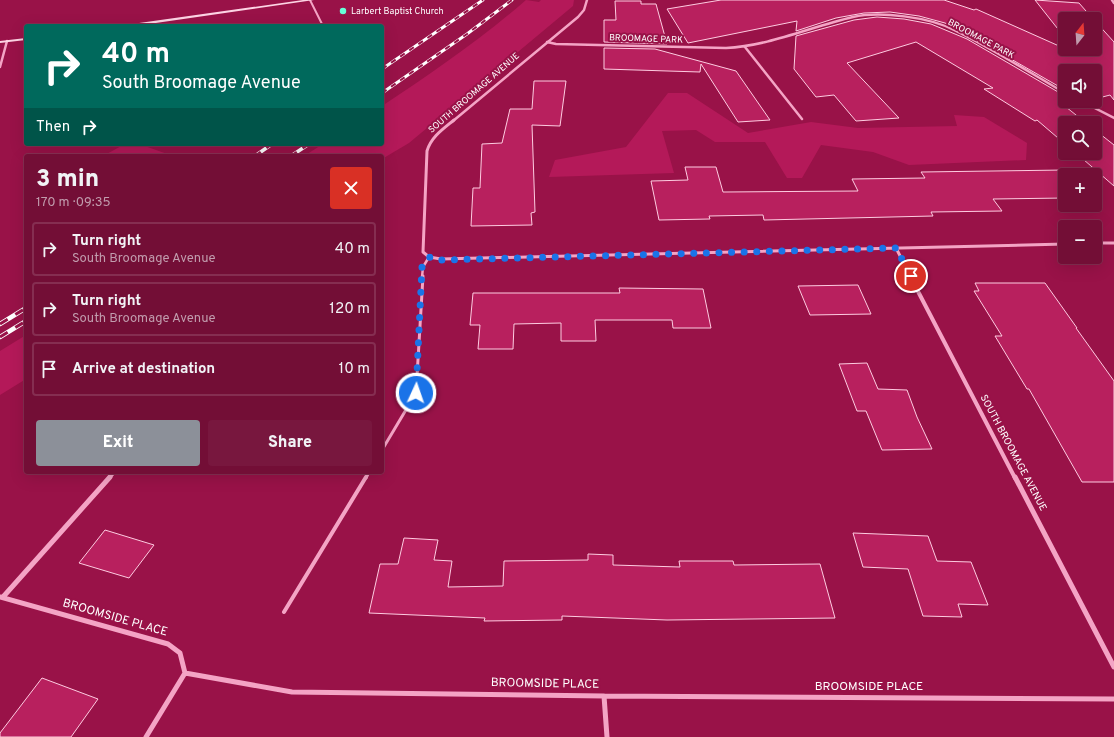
<!DOCTYPE html>
<meta charset="utf-8">
<style>
:root{--surface:#730e36;--page:#78173e;--text:#f1f3f6;--muted:#c19cad;--line:#852e51;--accent:#8c9099}
body{margin:0;font-family:Overpass,sans-serif;background:var(--page);color:var(--text);height:100vh;display:flex;flex-direction:column;font-size:15px;white-space:nowrap}
*{box-sizing:border-box;margin:0}
p{font-size:13px;color:var(--muted)}
.icon{flex:none;width:22px;height:22px;fill:none;stroke:currentColor;stroke-width:2;stroke-linecap:round;stroke-linejoin:round}
.map{position:relative;flex:1;overflow:hidden}
.panel{position:absolute;left:24px;top:154px;width:360px;height:320px;display:flex;flex-direction:column;background:var(--surface);border-radius:4px;box-shadow:0 4px 16px #0002,0 0 0 1px var(--line)}
.panel>*{flex:none}
.top-card{position:absolute;left:24px;top:24px;width:360px;height:122px;border-radius:4px;box-shadow:0 4px 16px #0002,0 0 0 1px var(--line);background:#00695c;color:#fff;overflow:hidden}
.needle{width:26px;rotate:17deg}
.fabs{position:absolute;left:1058px;top:12px;display:grid;gap:8px}
.fabs a{display:grid;place-items:center;width:44px;height:44px;border-radius:4px;background:var(--surface);box-shadow:0 4px 16px #0002,0 0 0 1px var(--line);font-size:20px}
.pin{position:absolute;display:grid;place-items:center;width:34px;height:34px;color:#fff;margin:-17px;border:2px solid #fff;border-radius:50%;box-shadow:0 1px 4px #0007}
.me{position:absolute;width:44px;margin:-22px;rotate:3deg;stroke-linejoin:round;filter:drop-shadow(0 0 3px #0008)}
.turn{display:flex;align-items:center;gap:14px;height:84px;padding:0 12px;font-size:18px}
.turn .icon{width:52px;height:52px;stroke-width:2.5}
.turn b{display:block;font-size:28px;line-height:34px}
.then{display:flex;align-items:center;height:38px;padding:0 12px;background:#0003;gap:8px;font-size:15px}
.round{display:grid;place-items:center;flex:none;width:42px;height:42px;border-radius:4px;background:var(--page)}
.summary{display:flex;align-items:center;justify-content:space-between;height:68px;padding:0 12px}
h1{font-size:24px;font-weight:800;line-height:30px}
.primary-button{display:flex;gap:8px;margin-top:auto;padding:8px 12px}
.primary-button a{flex:1;height:46px;border-radius:4px;background:var(--accent);color:#fff;font-size:16px;font-weight:800;line-height:46px;text-align:center}
.primary-button a+a{background:var(--page);color:var(--text)}
ul{padding:0;list-style:none}
li{display:flex;align-items:center;gap:12px;height:54px;margin:0 8px 6px;padding:0 4px;border:2px solid var(--line);border-radius:4px}
li div{flex:1}
li b{display:block;font-size:15px}
li em{font-style:normal}
.map>svg:first-child{display:block}
.green{fill:#b41959}
.building{fill:#b8205e;stroke:#fecce1}
.lines{fill:none;stroke-linecap:round;stroke-linejoin:round}
.lane-far3{stroke:#f4a4c5;stroke-width:2}
.lane-far2{stroke:#f4a4c5;stroke-width:2.5}
.lane-far1{stroke:#f4a4c5;stroke-width:3}
.lane{stroke:#f4a4c5;stroke-width:4}
.street-far3{stroke:#f4a4c5;stroke-width:2.5}
.street-far2{stroke:#f4a4c5;stroke-width:3}
.street-far1{stroke:#f4a4c5;stroke-width:4}
.street{stroke:#f4a4c5;stroke-width:5}
.secondary{fill:#fdd4e4;fill-rule:evenodd}
.rail-far2-casing{stroke:#fff;stroke-width:3}
.rail-far1-casing{stroke:#fff;stroke-width:3.5}
.rail-casing{stroke:#fff;stroke-width:4.5}
.rail-far2{stroke:#991248;stroke-width:2;stroke-dasharray:5.5;stroke-linecap:butt}
.rail-far1{stroke:#991248;stroke-width:2.5;stroke-dasharray:7;stroke-linecap:butt}
.rail{stroke:#991248;stroke-width:3;stroke-dasharray:9;stroke-linecap:butt}
.route{stroke:#1a73e8;stroke-width:7;stroke-dasharray:0 12.6}
.poi-dot{fill:#67ffd8;stroke:#991248;stroke-width:1.5}
.labels{text-anchor:middle;dominant-baseline:central;stroke-width:4;stroke-linejoin:round;paint-order:stroke}
.far-poi-label{font-size:9px;fill:#fff;stroke:#991248;text-anchor:start}
.far-street-label{font-size:9px;fill:#fff;stroke:#991248}
.street-label{font-size:10px;fill:#fff;stroke:#991248}
.near-street-label{font-size:12px;fill:#fff;stroke:#991248}
</style>
<div class="map">
<svg width="1114" height="737" viewBox="0 0 1114 737">
<rect width="100%" height="100%" fill="#991248"/>
<!-- green -->
<path class="green" d="M526 0 539 2 541 0H574L573 6 409 143 382 159V156H304L323 144H382V106C432 73 481 39 526 0Z
M668 93H687L748 133 811 122 858 128 957 126 954 115 984 117 1027 143 1026 160 909 165 873 152 821 145 802 178H787L765 142H715L696 130 662 131 674 173 549 177 555 160 626 147Z
M125 144H139L173 156H103Z
M26 335V379L0 395V351Z"/>
<!-- building -->
<path class="building" d="M721 0H944L974 10 976 9 1077 54 1074 49H1095V21L1114 42V100L1110 95 1095 99V71H1065V90L969 35 945 23 919 16 890 12 864 13 836 18 796 31 797 21 688 43 667 9Z
M1035 0 1079 3 1093 19H1065V38Z
M615 1H641V4H656L667 44 604 42V20H616Z
M877 17 904 19 931 24 967 39 1065 96V101H1078L1079 103 1066 107 1086 123H1065V144L1037 120 1035 121 984 89 993 88 916 42 847 63 899 118 856 121 834 95 816 97 794 69 796 36 854 20Z
M604 48 655 49 736 71 770 120 738 122 701 64 700 72 604 69Z
M534 81H566L560 126 532 125 535 212 531 213 532 225 471 226 473 188H480L482 144 502 143 510 109H532Z
M1095 130 1114 145V186L1076 153H1095Z
M685 167H716L723 192 858 191 852 179 925 178 921 172 1065 170V198L993 199 1002 211 931 212 933 216 764 220 763 215 709 216 710 219 659 220 651 181 688 180Z
M975 283H1045L1077 328H1076L1114 381V482H1082L1029 389H1027L995 336H1002L974 291H979Z
M858 285 871 314 810 315 798 286Z
M619 288 703 289 711 328H673L672 320H595L596 341H561V323L514 324 513 349H478L480 325H470L473 293H620Z
M867 363 878 389 907 390 917 417 932 449 882 450 866 411H857L839 364Z
M105 530 154 545 129 578 79 563Z
M853 533 928 536 937 561 971 562 988 605 958 604 962 617 923 616 908 569 863 567Z
M404 538 438 540 434 560 452 561 448 587 503 586 504 561 588 560V554L613 555V565L680 567 679 561H733L734 565 820 564 835 618 667 620 562 616V620L484 621 485 618 369 613 380 564H398Z
M42 678 98 699 71 737H0V733Z"/>
<g class="lines">
<!-- lane-far3 -->
<path class="lane-far3" d="M310 0 323 26"/>
<!-- lane-far2 -->
<path class="lane-far2" d="M422 277 423 267 429 257"/>
<!-- lane-far1 -->
<path class="lane-far1" d="M382 450 416 393 423 276
M366 478 369 472"/>
<!-- lane -->
<path class="lane" d="M284 612 366 477"/>
<!-- street-far3 -->
<path class="street-far3" d="M1112 0 1114 3
M547 42 556 44 726 48C769 46 810 27 853 17 880 11 929 17 954 30 991 48 1029 72 1065 93
M745 47 802 119
M0 67 7 41
M1081 101 1114 118
M453 121 578 17 584 10 587 0"/>
<!-- street-far2 -->
<path class="street-far2" d="M454 120C443 129 431 137 427 151L423 252 429 257 441 259 1065 244
M1095 243H1114
M896 248 911 277"/>
<!-- street-far1 -->
<path class="street-far1" d="M910 276 1015 478
M109 478 114 472"/>
<!-- street -->
<path class="street" d="M1015 477 1114 667
M0 597 168 644 180 653 185 673 292 692 604 696 1114 699
M3 597 110 477
M604 696 607 737
M146 737 185 673"/>
<!-- secondary -->
<path class="secondary" d="M303 0H314L135 26H123L125 25Z
M26 38V40L0 43V41Z"/>
<defs>
<path id="rail-far2" d="M382 69 483 0
M382 93 467 34 512 0"/>
<path id="rail-far1" d="M255 156 272 144
M291 156 309 144"/>
<path id="rail" d="M0 324 26 308
M0 337 26 321"/>
</defs>
<!-- rail-far2 casing -->
<use href="#rail-far2" class="rail-far2-casing"/>
<!-- rail-far1 casing -->
<use href="#rail-far1" class="rail-far1-casing"/>
<!-- rail casing -->
<use href="#rail" class="rail-casing"/>
<!-- rail-far2 -->
<use href="#rail-far2" class="rail-far2"/>
<!-- rail-far1 -->
<use href="#rail-far1" class="rail-far1"/>
<!-- rail -->
<use href="#rail" class="rail"/>
</g>
<g class="lines">
<!-- route -->
<path class="route" d="M416 393 422 267 430 257 441 260 896 248 911 276"/>
</g>
<!-- markers -->
<circle class="poi-dot" cx="343" cy="11" r="4"/>
<g class="labels">
<!-- far-poi labels -->
<g class="far-poi-label">
<text x="351" y="11">Larbert Baptist Church</text>
</g>
<!-- far-street labels -->
<g class="far-street-label">
<text transform="translate(646 39) rotate(2)">BROOMAGE PARK</text>
<text transform="translate(981 39) rotate(28)">BROOMAGE PARK</text>
<text transform="translate(474 93) rotate(-41)">SOUTH BROOMAGE AVENUE</text>
</g>
<!-- street labels -->
<g class="street-label">
<text transform="translate(1013 453) rotate(62)">SOUTH BROOMAGE AVENUE</text>
</g>
<!-- near-street labels -->
<g class="near-street-label">
<text transform="translate(115 618) rotate(16)">BROOMSIDE PLACE</text>
<text transform="translate(545 684) rotate(1)">BROOMSIDE PLACE</text>
<text x="869" y="687">BROOMSIDE PLACE</text>
</g>
</g>
</svg>
<div class="fabs">
<a><svg class="needle" viewBox="-14 -14 28 28"><path d="M0-13l5 13h-10z" fill="#e53935"/><path d="M0 13l5-13h-10z" fill="#c19cad"/></svg></a>
<a><svg class="icon" aria-label="sound" viewBox="0 0 24 24"><path d="M4 9h4l5-4v14l-5-4H4zM17 9q2 3 0 6"/></svg></a>
<a><svg class="icon" aria-label="search" viewBox="0 0 24 24"><circle cx="10" cy="10" r="6"/><path d="M15 15l6 6"/></svg></a>
<a>+</a>
<a>−</a>
</div>
<div class="pin" style="left:911px;top:276px;background:#d93025"><svg class="icon" aria-label="arrive" viewBox="0 0 24 24"><path d="M6 21V4h12l-3 4 3 4H6"/></svg></div>
<svg class="me" style="left:416px;top:393px" viewBox="-20 -20 40 40"><circle r="17" fill="#1a73e8" stroke="#fff" stroke-width="3"/><path d="M0-11L8 9 0 5-8 9z" fill="#fff"/></svg>
<div class="top-card">
<div class="turn"><svg class="icon" aria-label="right" viewBox="0 0 24 24"><path d="M7 20v-9h11M14 6l5 5-5 5"/></svg><div><b>40 m</b>South Broomage Avenue</div></div>
<div class="then">Then<svg class="icon" aria-label="right" viewBox="0 0 24 24"><path d="M7 20v-9h11M14 6l5 5-5 5"/></svg></div>
</div>
<section class="panel">
<div class="summary"><div><h1>3 min</h1><p>170 m · 09:35</p></div><a class="round" style="background:#d93025;color:#fff"><svg class="icon" aria-label="close" viewBox="0 0 24 24"><path d="M6 6l12 12M18 6L6 18"/></svg></a></div>
<ul>
<li><svg class="icon" aria-label="right" viewBox="0 0 24 24"><path d="M7 20v-9h11M14 6l5 5-5 5"/></svg><div><b>Turn right</b><p>South Broomage Avenue</p></div><em>40 m</em></li>
<li><svg class="icon" aria-label="right" viewBox="0 0 24 24"><path d="M7 20v-9h11M14 6l5 5-5 5"/></svg><div><b>Turn right</b><p>South Broomage Avenue</p></div><em>120 m</em></li>
<li><svg class="icon" aria-label="arrive" viewBox="0 0 24 24"><path d="M6 21V4h12l-3 4 3 4H6"/></svg><div><b>Arrive at destination</b></div><em>10 m</em></li>
</ul>
<div class="primary-button"><a>Exit</a><a>Share</a></div>
</section>
</div>
